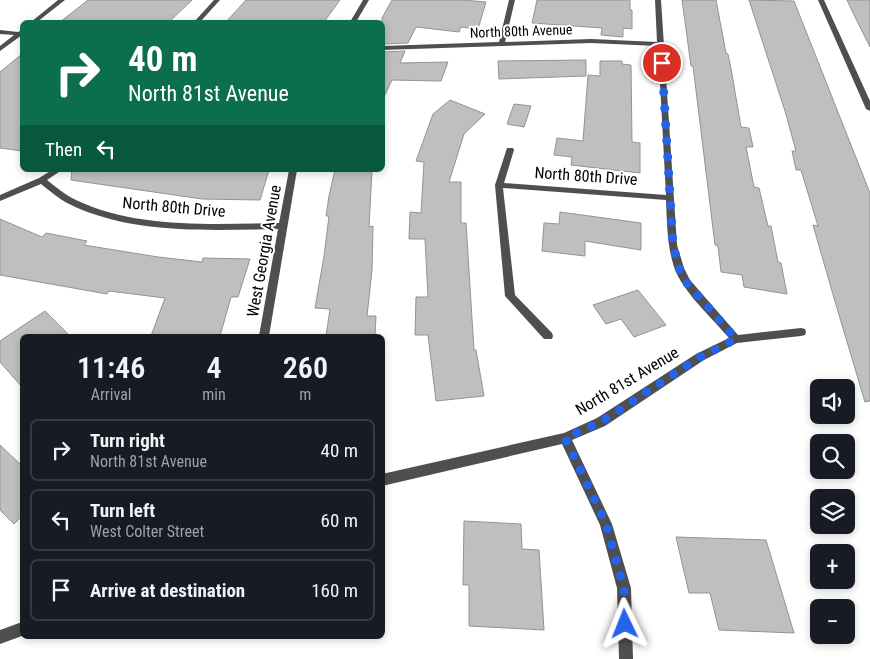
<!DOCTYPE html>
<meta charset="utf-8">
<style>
:root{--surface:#171b24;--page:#242831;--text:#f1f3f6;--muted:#9ea1a6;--line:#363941}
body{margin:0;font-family:"Roboto Condensed",sans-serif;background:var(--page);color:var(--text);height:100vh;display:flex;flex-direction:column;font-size:19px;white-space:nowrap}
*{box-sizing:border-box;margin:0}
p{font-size:16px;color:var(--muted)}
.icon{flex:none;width:28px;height:28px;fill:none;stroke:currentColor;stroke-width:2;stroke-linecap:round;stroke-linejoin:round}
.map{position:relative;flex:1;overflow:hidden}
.panel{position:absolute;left:20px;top:334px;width:365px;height:305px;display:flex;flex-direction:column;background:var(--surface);border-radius:8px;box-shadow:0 2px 8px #0003}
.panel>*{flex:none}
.banner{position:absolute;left:20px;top:20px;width:365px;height:152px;border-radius:8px;box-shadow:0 2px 8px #0003;background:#0b6e4f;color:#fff;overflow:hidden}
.fabs{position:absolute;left:810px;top:379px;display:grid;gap:10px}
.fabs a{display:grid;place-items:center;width:45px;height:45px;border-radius:8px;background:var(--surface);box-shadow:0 2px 8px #0003;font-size:25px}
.pin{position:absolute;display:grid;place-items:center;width:42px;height:42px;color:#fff;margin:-21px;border:2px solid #fff;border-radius:50%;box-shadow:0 1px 5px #0007}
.me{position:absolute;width:55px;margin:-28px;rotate:358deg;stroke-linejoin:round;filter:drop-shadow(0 0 4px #0008)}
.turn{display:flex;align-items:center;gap:18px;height:105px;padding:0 25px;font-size:22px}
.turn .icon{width:65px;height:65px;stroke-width:2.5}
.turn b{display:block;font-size:35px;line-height:42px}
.then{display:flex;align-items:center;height:48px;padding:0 25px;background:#0003;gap:10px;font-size:19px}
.eta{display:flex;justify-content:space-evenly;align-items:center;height:85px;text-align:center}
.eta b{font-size:30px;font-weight:600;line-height:35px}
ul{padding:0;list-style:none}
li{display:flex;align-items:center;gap:15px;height:62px;margin:0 10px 8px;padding:0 15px;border:2px solid var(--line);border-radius:8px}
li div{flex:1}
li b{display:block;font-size:19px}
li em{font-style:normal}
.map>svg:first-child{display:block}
.building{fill:#bfbfbf;stroke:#939393}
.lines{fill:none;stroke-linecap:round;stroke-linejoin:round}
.street{fill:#4f4f4f;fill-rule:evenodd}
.route{stroke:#2563eb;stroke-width:9;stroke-dasharray:0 16.2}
.labels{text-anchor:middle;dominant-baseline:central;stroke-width:4;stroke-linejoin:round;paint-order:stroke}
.far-street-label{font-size:14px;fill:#000;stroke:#fff}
.street-label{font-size:16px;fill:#000;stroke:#fff}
</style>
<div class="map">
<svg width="870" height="659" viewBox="0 0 870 659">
<rect width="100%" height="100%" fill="#fff"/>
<!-- building -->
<path class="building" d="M88 0H192L169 22H60Z
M246 0H340L324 22H226Z
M392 0H463L486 2 478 29 461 27 459 32 416 27 408 43 382 44V18Z
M537 0H630V10H632V29L623 28V37L601 35 602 28 532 23Z
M682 0H716L726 53 728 54 732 74 741 127 749 128 753 147H746L754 187 759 188 768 226H771L778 262 781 263 787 294 744 287 742 275 721 272 718 246 715 245 693 66H691Z
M749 0 794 1 870 193V401L865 402 834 298 813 225 818 226 801 170H796L792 151H796L785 111Z
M847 0H870V47L855 17Z
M405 51 400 63 448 62 441 81 392 80 382 101V52Z
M22 54V151L0 148V72Z
M586 60V76L499 79 498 61Z
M600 61H622V64L631 65 632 142 640 143V173L571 165 572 157 554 155 557 138 583 141 588 75 600 76Z
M450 100 485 114 464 134 449 182H461V223H466L474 350H476L484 396 436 401 428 335H415L416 297H428L425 239H409L410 212 421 213 424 162 416 161 433 114Z
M514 104 531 106 524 127 507 124Z
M72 170H269L260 200 202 199 71 180Z
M335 170H372L369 227 373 226 372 270 367 316H376L375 336H326L330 309 315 308 324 256 329 216H326L329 196Z
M560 212 641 223V250L585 241V256L542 251 544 223 559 224Z
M0 219 42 237 46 233 87 241 84 245 158 257 202 262 203 258 250 259 238 297H231L220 336H151L165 298 109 291 107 294 0 275Z
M638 290 666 325 634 337 621 319 606 324 593 305Z
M45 311 70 336H22V387L0 362V341Z
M0 445 22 466V516L14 524 0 510Z
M464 521 521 524 522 549 539 550 544 630 469 626V585H463Z
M676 537 766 540 794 633 719 630 710 593H689Z"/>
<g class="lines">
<!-- street -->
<path class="street" d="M58 0H65L37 22H31Z
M214 0H220L200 22H194Z
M363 0H369L356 22H350Z
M509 0H515L505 42 591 39 657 42 655 0H661L677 245 684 268 690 280 738 335 801 328 805 329 806 332 805 335 801 336 737 343 704 360 605 426 572 440 612 524 631 588 633 659H619L617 588 600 525 562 444 382 486V474L564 433 597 418 696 354 729 338C712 318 682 291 674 267 667 245 667 223 666 200L503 188 515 295 552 333 553 336 552 339H544L505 296 495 185 507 148H513L514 150 504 183 666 195 658 46 591 43 382 50V46L499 42Z
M818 0H824L870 101V111L866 109Z
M0 30 18 32 22 30V35L0 51V46L14 35 0 34Z
M52 170H62L47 180C56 187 65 195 76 200 135 229 215 224 279 223L289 170H297L269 336H259L278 229C210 230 132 235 69 204 59 199 50 191 41 184L0 201V195L39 178Z
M22 622V636L0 644V630Z"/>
</g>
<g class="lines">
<!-- route -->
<path class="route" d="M625 624 624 588 606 524 565 438 601 422 700 357 736 339 686 282 679 268 673 245 662 63"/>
</g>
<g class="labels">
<!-- far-street labels -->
<g class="far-street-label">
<text transform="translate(521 31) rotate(-2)">North 80th Avenue</text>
</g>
<!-- street labels -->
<g class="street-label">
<text transform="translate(586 176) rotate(4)">North 80th Drive</text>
<text transform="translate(174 207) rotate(5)">North 80th Drive</text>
<text transform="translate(264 251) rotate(-80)">West Georgia Avenue</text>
<text transform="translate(627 381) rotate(-31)">North 81st Avenue</text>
</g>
</g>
</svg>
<div class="fabs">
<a><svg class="icon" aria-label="sound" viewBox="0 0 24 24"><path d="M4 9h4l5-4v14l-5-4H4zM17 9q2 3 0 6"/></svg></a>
<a><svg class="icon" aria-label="search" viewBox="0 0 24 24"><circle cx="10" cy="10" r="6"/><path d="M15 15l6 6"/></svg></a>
<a><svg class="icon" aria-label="layers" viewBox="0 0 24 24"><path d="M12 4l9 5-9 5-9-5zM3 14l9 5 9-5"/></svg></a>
<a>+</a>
<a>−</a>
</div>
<div class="pin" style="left:662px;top:63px;background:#d93025"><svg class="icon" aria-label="arrive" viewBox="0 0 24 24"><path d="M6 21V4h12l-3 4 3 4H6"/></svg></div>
<svg class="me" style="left:625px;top:624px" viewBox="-20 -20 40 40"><path d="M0-17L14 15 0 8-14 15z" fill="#2563eb" stroke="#fff" stroke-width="4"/></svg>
<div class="banner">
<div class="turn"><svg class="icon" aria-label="right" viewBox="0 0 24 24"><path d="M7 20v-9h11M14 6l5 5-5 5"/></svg><div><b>40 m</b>North 81st Avenue</div></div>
<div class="then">Then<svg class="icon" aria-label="left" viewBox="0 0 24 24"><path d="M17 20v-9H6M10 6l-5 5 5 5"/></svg></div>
</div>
<section class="panel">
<div class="eta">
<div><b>11:46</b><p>Arrival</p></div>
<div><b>4</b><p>min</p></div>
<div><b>260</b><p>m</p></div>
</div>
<ul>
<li><svg class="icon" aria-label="right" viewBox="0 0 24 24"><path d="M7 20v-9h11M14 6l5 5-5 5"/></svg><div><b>Turn right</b><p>North 81st Avenue</p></div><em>40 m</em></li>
<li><svg class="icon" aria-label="left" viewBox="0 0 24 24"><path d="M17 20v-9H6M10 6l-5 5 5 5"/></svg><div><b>Turn left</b><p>West Colter Street</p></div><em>60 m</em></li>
<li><svg class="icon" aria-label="arrive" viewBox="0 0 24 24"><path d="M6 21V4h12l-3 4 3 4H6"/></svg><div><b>Arrive at destination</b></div><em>160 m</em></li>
</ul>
</section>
</div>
